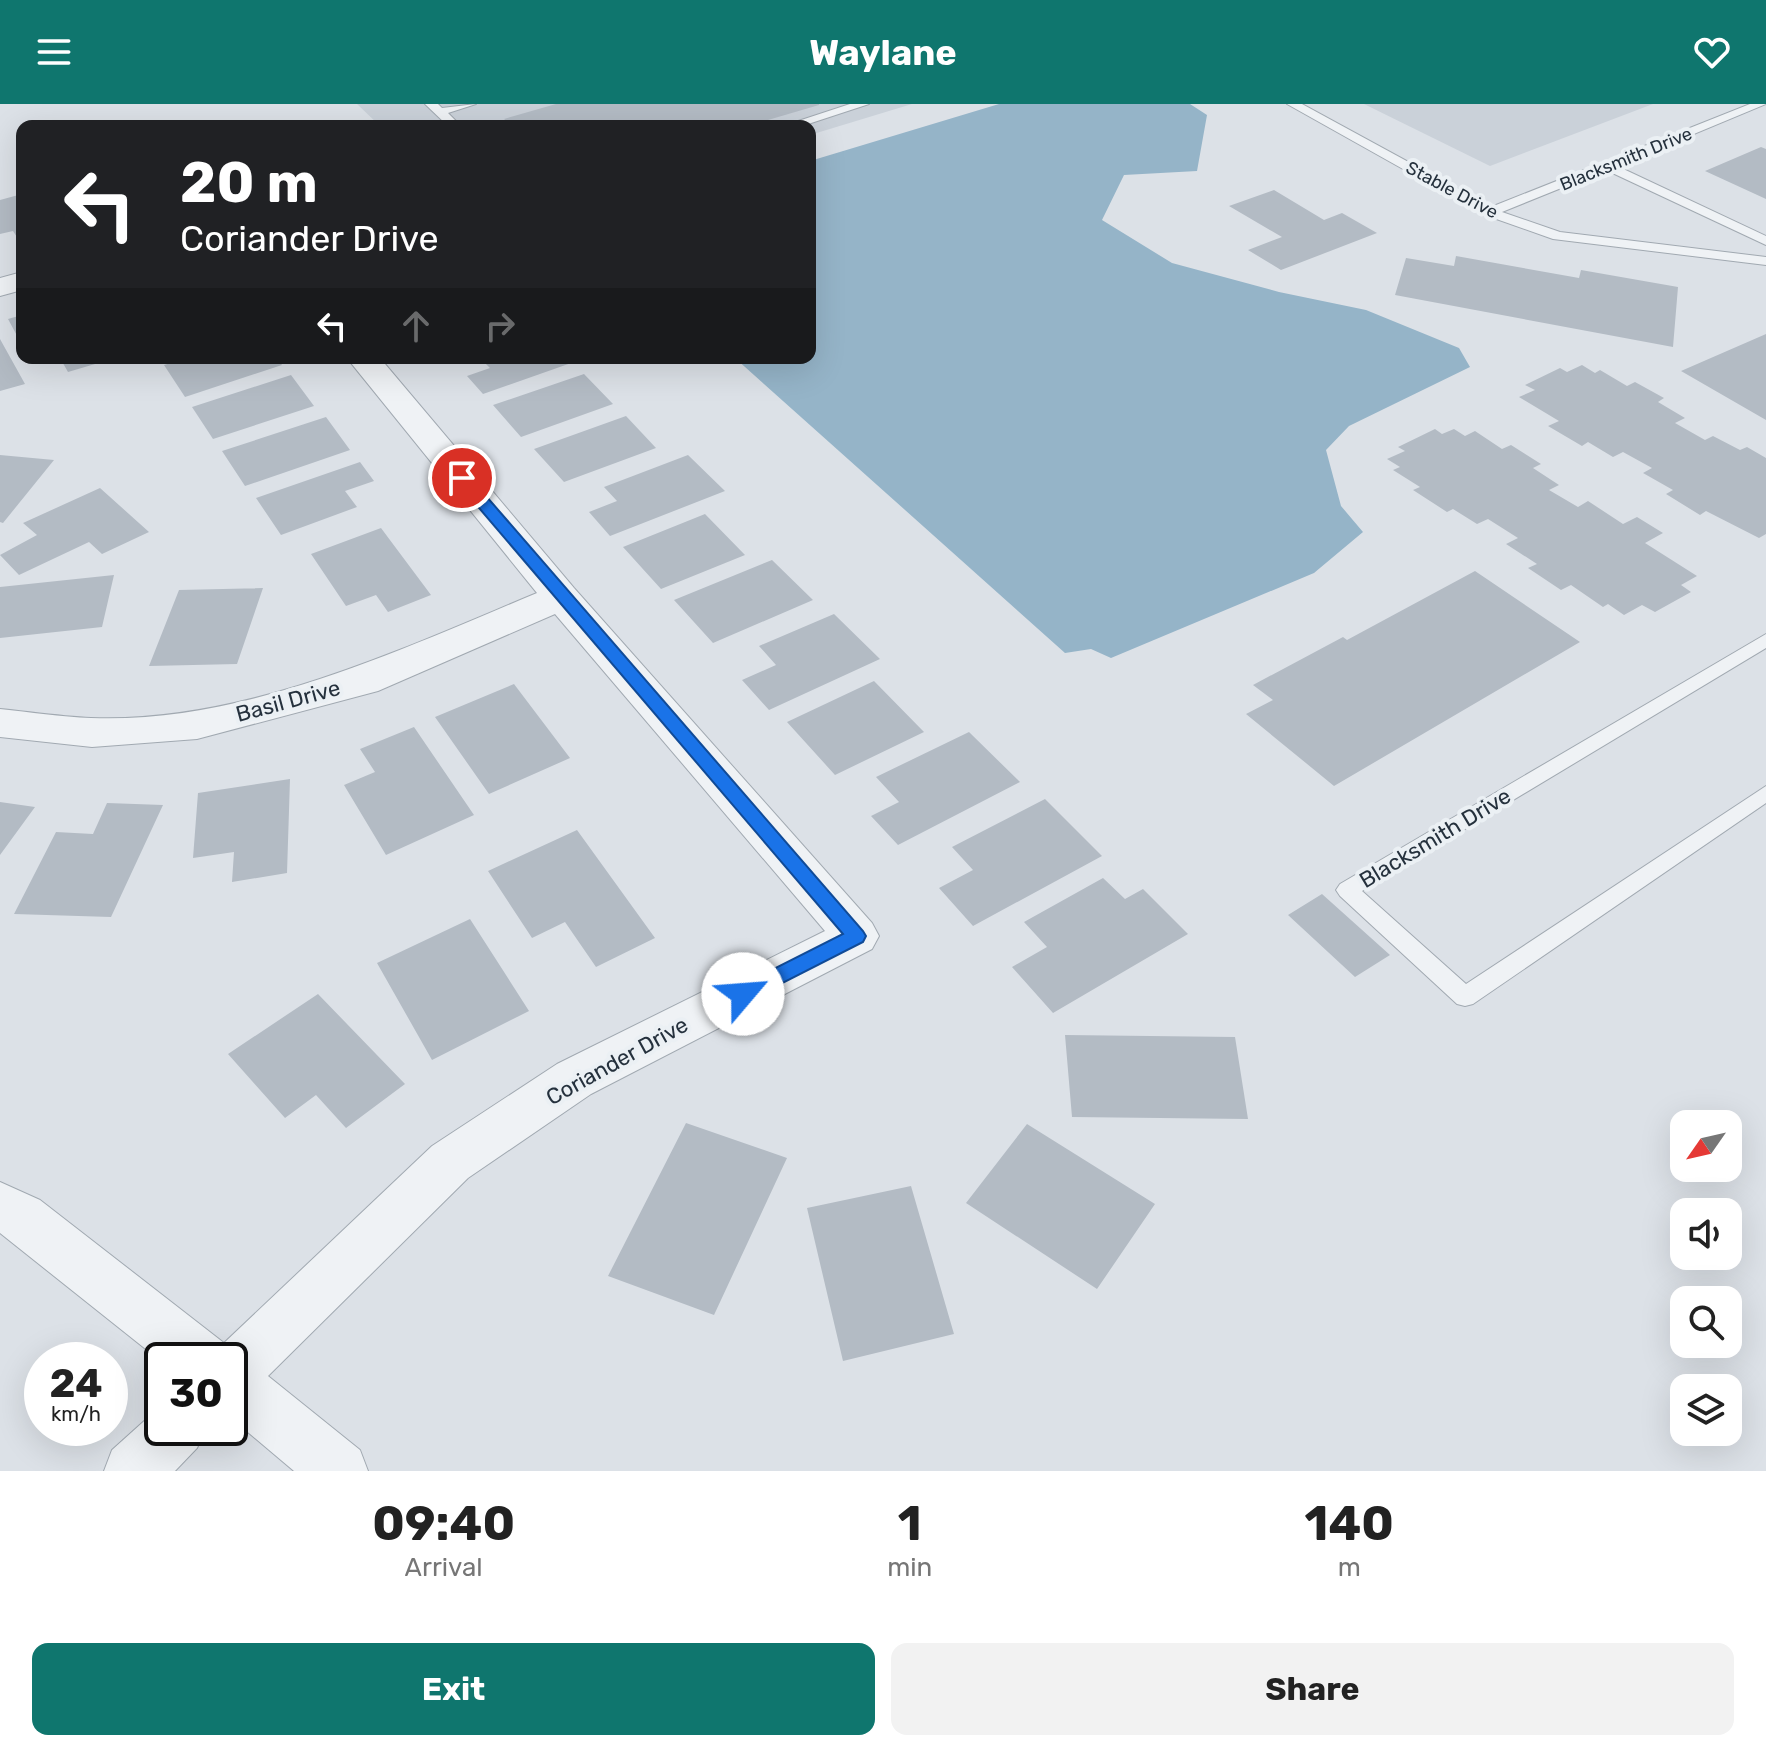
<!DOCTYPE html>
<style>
:root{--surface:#fff;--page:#f2f2f2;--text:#222;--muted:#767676;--accent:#0f766e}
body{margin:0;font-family:Rubik,sans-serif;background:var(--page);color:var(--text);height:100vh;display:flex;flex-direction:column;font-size:30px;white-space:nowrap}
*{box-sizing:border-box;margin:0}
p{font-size:26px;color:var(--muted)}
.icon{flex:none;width:44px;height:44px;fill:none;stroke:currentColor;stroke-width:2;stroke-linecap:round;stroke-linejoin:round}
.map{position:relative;height:1367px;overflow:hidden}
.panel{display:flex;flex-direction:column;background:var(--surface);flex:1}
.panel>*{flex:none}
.guide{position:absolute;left:16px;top:16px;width:800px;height:244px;border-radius:16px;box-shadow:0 8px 32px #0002;background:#202124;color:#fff;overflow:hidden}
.needle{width:52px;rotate:236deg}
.tools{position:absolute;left:1670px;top:1006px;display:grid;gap:16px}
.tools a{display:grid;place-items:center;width:72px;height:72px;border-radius:16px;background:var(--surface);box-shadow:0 8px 32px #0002;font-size:40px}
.speed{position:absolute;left:24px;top:1238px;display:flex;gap:16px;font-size:40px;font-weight:700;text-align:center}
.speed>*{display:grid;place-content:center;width:104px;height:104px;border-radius:50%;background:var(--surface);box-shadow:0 8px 32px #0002;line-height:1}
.speed small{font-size:20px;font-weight:400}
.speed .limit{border:4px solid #111;border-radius:12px;background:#fff;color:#111}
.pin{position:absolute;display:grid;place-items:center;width:68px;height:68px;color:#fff;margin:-34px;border:4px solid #fff;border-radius:50%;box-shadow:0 2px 8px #0007}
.me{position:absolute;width:88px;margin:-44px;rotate:63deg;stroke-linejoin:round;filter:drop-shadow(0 0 6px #0008)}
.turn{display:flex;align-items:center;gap:28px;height:168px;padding:0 32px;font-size:36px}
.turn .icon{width:104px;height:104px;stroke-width:2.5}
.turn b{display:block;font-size:56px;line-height:68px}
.lanes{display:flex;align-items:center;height:76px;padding:0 32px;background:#0003;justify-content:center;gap:40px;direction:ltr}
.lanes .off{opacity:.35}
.eta{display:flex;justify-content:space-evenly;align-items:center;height:136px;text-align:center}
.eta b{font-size:48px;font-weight:700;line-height:56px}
.action{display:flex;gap:16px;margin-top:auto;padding:16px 32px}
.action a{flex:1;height:92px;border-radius:16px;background:var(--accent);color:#fff;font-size:32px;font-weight:700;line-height:92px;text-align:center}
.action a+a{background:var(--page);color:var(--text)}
header{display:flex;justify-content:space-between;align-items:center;height:104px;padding:0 32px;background:var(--accent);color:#fff;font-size:36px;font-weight:700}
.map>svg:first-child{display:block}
.built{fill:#cad1d9}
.water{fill:#95b4c8}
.building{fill:#b3bbc4}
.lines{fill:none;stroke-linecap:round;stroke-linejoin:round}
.lane-casing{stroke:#a1a9b1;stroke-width:2}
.street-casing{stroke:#a1a9b1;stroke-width:2}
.lane{fill:#eff2f5;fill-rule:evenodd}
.street{fill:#eff2f5;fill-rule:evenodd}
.route{fill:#1a73e8;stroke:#114b97;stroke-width:2}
.labels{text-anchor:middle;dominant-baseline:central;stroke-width:8;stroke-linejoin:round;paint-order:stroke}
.far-street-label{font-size:18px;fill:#25313d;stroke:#ebf0f4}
.street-label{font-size:22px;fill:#25313d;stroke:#ebf0f4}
</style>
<header><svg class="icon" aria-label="menu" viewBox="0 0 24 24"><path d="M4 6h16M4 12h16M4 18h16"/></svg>Waylane<svg class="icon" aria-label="heart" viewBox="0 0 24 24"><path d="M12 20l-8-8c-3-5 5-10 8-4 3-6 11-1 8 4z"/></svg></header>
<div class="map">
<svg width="1766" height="1367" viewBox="0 0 1766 1367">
<rect width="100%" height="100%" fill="#dce1e7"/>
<!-- built -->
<path class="built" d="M357 0H912L810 31V22H380Z
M1364 0H1653L1490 62Z"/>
<!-- water -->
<path class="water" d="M999 0H1190L1207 11 1197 67 1124 71 1102 116 1172 159 1279 188 1366 206 1459 244 1470 263 1349 322 1326 346 1341 402 1363 428 1314 469 1111 554 1091 545 1065 549 735 254H810V57Z"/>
<!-- building -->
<path class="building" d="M556 0H819V1L748 22H513L504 15Z
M1761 43 1766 45V95L1705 67Z
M1274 86 1324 116 1342 109 1377 129 1281 166 1248 146 1282 133 1229 102Z
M22 90V141L13 127 0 130V96Z
M1456 152 1579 174 1581 166 1678 183 1673 243 1395 191 1406 154 1454 162Z
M22 211V241L8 215Z
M1766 230V316L1681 267Z
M0 235 25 280 0 287Z
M60 254H112V255L68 268Z
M187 254H277L282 261 185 293 164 261Z
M480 254H570L574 258 483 290 467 272 490 264Z
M1582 261 1595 269 1600 266 1627 282 1635 278 1664 294 1658 298 1685 314 1675 319 1705 336 1713 332 1740 346 1747 343 1766 354V430L1759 434 1706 407 1700 411 1666 390 1673 386 1643 369 1652 364 1623 348 1613 353 1588 338 1582 342 1548 322 1559 317 1519 293 1535 286 1525 281 1560 264 1567 268Z
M584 270 613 300 521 333 493 301Z
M291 271 314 302 213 335 192 303Z
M626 312 656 344 564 378 534 345Z
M326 313 350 346 245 382 222 347Z
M1435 325 1442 330 1454 325 1465 332 1475 327 1502 345 1511 341 1541 360 1533 364 1559 381 1549 386 1578 403 1588 397 1623 420 1637 413 1663 429 1645 439 1697 472 1681 481 1691 488 1655 508 1642 501 1624 511 1608 500 1603 503 1571 481 1561 486 1528 464 1537 460 1506 440 1518 434 1488 415 1477 420 1453 405 1447 408 1413 386 1420 383 1393 366 1400 363 1387 355 1405 347 1398 343Z
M0 351 54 356 3 419 0 418Z
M688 351 725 387 610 432 589 408 617 397 604 383Z
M360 358 374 377 345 387 357 403 281 431 256 394Z
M100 384 149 428 102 450 89 438 19 471 0 451 37 431 23 419Z
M705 410 745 451 661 485 623 443Z
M381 424 431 491 388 508 376 491 346 502 311 450Z
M772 456 813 496 713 539 674 496Z
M1475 467 1580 538 1334 682 1246 610 1273 596 1253 581 1343 533 1347 536Z
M114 471 102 523 0 534V483Z
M263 484 237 560 149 562 179 486Z
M834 510 880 555 769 606 742 576 776 561 759 542Z
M874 577 924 628 835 671 787 618Z
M514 580 570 654 489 690 435 613Z
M414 623 474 711 386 751 344 681 375 668 360 645Z
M969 628 1020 678 898 741 871 712 899 698 876 673Z
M290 675 287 769 232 778 234 748 193 754 198 689Z
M1045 695 1102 752 973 822 939 784 973 766 952 743Z
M0 698 35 703 0 751Z
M107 699 163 701 111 813 14 810 56 728 93 730Z
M577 726 655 834 596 863 565 818 532 834 488 767Z
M1103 774 1125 795 1143 785 1188 830 1053 909 1012 863 1047 843 1024 818Z
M1322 790 1390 851 1355 873 1288 811Z
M470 815 529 907 432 956 377 859Z
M318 890 405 980 346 1024 316 991 285 1014 228 950Z
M1065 931 1235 933 1248 1015 1072 1013Z
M686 1019 787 1054 714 1211 608 1172Z
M1027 1020 1155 1100 1097 1185 966 1099Z
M911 1082 954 1230 843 1257 807 1104Z"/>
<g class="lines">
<defs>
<path id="lane" d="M425 0H438L442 4 476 0 448 9 461 22H448Z
M850 0H869L802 22H783Z
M1287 0H1302L1491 103 1750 0H1766L1617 62 1766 132V141L1606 66 1502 108 1560 128 1766 153V161L1553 135 1485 111Z
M1766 530V544L1362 787 1466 880 1766 682V699L1473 900 1465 902 1457 900 1340 792 1336 786 1340 780Z"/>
<path id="street" d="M22 168V186L0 192V174Z
M347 254H380L574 484 872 819 879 832 872 845 591 990 468 1074 268 1272 360 1346 368 1367H294L230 1313V1256L162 1258 0 1129V1078L40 1096 224 1239 432 1042 557 960 825 827 555 510 378 587 197 635 92 643 0 633V605C30 608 61 613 91 614 243 620 400 546 537 489Z
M162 1301V1324H206L197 1344 175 1367H104L112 1346Z"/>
</defs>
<!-- lane casing -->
<use href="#lane" class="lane-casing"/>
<!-- street casing -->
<use href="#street" class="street-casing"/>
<!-- lane -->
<use href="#lane" class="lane"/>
<!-- street -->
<use href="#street" class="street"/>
</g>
<!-- route -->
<path class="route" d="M456 370H467L863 827 866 832 863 838 751 895H736L733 890 736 884 843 830 456 377Z"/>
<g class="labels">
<!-- far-street labels -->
<g class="far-street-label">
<text transform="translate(1626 55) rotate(-22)">Blacksmith Drive</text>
<text transform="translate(1452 86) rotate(28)">Stable Drive</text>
</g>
<!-- street labels -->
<g class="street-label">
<text transform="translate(288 597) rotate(-15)">Basil Drive</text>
<text transform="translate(1435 734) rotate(-31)">Blacksmith Drive</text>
<text transform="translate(617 957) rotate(-29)">Coriander Drive</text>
</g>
</g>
</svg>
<div class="tools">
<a><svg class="needle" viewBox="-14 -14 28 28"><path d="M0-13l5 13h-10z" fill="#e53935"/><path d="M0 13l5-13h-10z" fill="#767676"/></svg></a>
<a><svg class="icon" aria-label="sound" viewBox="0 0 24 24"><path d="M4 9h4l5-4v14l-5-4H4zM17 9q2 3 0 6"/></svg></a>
<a><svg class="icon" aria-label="search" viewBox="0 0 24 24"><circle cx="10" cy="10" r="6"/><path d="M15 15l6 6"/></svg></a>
<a><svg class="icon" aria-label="layers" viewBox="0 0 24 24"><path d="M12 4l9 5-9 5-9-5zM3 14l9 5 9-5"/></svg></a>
</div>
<div class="speed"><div>24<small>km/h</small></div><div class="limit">30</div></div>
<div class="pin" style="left:462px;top:374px;background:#d93025"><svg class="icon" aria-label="arrive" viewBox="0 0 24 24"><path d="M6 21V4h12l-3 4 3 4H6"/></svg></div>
<svg class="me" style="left:743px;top:890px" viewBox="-20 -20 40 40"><circle r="19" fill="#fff"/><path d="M0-13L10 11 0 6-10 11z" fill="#1a73e8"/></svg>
<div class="guide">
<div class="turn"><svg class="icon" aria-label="left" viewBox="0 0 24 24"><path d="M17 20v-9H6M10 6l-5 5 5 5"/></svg><div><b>20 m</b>Coriander Drive</div></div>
<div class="lanes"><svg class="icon" aria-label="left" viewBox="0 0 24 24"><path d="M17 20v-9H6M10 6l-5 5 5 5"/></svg><svg class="icon off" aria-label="ahead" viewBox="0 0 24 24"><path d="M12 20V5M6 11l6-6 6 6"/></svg><svg class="icon off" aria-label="right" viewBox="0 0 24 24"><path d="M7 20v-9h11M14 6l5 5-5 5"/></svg></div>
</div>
</div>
<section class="panel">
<div class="eta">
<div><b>09:40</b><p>Arrival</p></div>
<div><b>1</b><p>min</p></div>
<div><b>140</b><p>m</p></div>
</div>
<div class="action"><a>Exit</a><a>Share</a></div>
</section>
